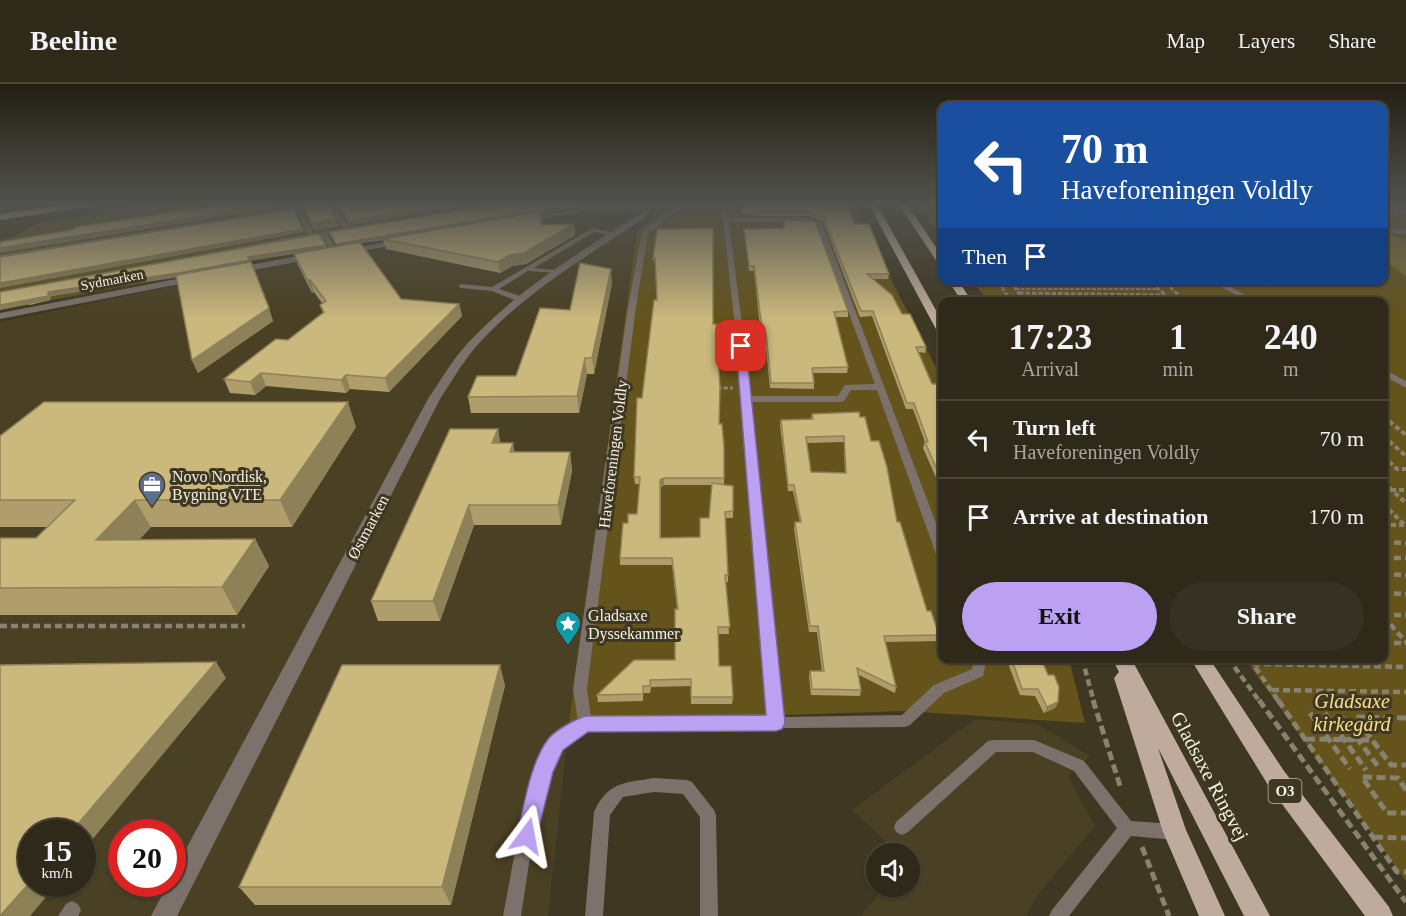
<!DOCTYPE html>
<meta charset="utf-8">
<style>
:root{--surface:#2e2919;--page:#363122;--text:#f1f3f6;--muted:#a7a6a2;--line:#494538;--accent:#bca0f2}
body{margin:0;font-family:Georgia,serif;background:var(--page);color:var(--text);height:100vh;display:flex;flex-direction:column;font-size:22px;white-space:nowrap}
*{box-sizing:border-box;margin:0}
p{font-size:20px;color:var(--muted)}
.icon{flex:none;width:33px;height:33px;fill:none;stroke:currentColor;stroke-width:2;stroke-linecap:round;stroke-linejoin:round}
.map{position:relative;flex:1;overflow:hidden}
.drawer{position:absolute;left:938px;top:213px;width:450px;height:366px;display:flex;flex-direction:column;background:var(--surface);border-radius:12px;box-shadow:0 2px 4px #0004,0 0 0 2px var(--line)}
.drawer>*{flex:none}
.hud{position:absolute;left:938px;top:18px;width:450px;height:183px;border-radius:12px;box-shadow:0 2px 4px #0004,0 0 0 2px var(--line);background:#1a4fa0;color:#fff;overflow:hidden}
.controls{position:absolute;left:866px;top:759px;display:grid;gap:12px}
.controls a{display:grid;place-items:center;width:54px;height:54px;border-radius:50%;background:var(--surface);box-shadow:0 2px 4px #0004,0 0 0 2px var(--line);font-size:30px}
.speed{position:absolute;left:18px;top:735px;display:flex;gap:12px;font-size:30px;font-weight:700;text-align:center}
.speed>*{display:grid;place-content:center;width:78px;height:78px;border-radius:50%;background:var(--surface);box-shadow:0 2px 4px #0004,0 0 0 2px var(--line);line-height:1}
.speed small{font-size:15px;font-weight:400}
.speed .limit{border:9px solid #d22;background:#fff;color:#111}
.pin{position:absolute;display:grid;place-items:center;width:51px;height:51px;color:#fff;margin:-26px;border-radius:12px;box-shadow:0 3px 9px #0006}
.me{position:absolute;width:66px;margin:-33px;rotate:13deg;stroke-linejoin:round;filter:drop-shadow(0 0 4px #0008)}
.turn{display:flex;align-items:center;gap:21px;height:126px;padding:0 24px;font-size:27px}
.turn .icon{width:78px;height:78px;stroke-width:2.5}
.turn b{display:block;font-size:42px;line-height:51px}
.then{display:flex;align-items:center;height:57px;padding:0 24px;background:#0003;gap:12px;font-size:22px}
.eta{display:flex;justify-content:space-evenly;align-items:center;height:102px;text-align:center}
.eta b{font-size:36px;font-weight:800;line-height:42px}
.cta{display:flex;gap:12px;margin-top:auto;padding:12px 24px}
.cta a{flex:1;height:69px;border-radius:36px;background:var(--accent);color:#111;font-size:24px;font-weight:800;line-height:69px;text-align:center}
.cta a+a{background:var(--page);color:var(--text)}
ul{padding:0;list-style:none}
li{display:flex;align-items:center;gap:18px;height:78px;padding:0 24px;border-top:2px solid var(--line)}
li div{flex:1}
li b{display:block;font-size:22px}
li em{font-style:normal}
header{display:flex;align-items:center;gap:36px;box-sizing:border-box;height:84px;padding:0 30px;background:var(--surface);border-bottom:2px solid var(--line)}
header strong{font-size:28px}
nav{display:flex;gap:33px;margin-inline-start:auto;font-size:21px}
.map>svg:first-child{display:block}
.built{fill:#4a4023;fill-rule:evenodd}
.green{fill:#64541b}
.forest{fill:#816f36}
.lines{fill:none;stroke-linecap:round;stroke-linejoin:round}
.path-far4{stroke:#888270;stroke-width:2;stroke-dasharray:4 1.5;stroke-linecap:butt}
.path-far3{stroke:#888270;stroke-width:3;stroke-dasharray:4.5 2;stroke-linecap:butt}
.path-far2{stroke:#888270;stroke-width:4;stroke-dasharray:5 3;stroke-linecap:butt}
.path-far1{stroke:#888270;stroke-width:4.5;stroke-dasharray:7 4;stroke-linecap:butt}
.path{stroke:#888270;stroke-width:5;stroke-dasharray:9 4.5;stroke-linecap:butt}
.lane{fill:#7c726b;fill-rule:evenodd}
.street{fill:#7c726b;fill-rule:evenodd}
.primary{fill:#bfab9d;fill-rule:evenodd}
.highway{fill:#dac1b1;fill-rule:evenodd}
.wall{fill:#af9e6c;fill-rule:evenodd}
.shaded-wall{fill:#8e8158}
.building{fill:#cbb87d;stroke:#8e8158;stroke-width:1.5;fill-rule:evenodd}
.route{fill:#bca0f2;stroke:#7a689d;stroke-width:1.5}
.labels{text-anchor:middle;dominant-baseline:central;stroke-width:6;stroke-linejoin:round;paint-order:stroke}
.far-street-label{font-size:14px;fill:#f5f1e4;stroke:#3e3721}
.shield{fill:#3e3721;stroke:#beb9aa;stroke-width:1.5}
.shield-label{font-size:15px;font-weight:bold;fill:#f5f1e4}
.street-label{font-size:16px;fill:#f5f1e4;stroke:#3e3721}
.poi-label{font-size:16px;fill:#f5f1e4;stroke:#3e3721;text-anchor:start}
.near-park-label{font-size:20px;font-style:italic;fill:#fbe08a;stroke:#3e3721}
.near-street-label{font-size:20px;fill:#f5f1e4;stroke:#3e3721}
</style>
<header>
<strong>Beeline</strong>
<nav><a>Map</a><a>Layers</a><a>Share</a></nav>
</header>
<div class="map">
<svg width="1406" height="832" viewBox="0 0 1406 832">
<rect width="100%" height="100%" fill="#3e3721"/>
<!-- built -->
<path class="built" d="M570 131 637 147 569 638 548 832H0V238L224 192ZM32 748H82V800H32ZM122 748H172V800H122Z
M975 635 1037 640 1090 672 1068 692 1095 742 1040 808 1026 832H860L885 803 909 802V770L898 769 852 726Z"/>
<!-- green -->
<path class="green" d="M163 119H204L208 122 228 119H609L327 163 0 226V155L13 153 41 138Z
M669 119H852L942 295V574L1069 575 1085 639 905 627 569 638 637 147 673 122Z
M917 119H942V154Z
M1383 119H1406V797L1245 575 1383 574V218L988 217 972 197 1383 196Z"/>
<!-- forest -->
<path class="forest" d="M1383 149H1390L1406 158V192L1392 182 1383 180Z"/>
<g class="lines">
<!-- path-far4 -->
<path class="path-far4" d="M102 128 160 119
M1383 128H1403
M931 137H942
M997 196 1003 205
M1163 196 1172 205
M1015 205H1160"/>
<!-- path-far3 -->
<path class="path-far3" d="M1002 203 1011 218
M1017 203 1015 204 1025 218
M1156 203 1174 218
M1170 203 1186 218
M1019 209 1165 211
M1024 216 1140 218
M1202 218 1222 217
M717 304H733"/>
<!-- path-far2 -->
<path class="path-far2" d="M1383 332 1406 351
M1383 352 1406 372
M1383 372 1397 385H1406
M1383 398 1406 419
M1383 406H1406
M1383 420 1406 442
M1383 441H1405"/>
<!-- path-far1 -->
<path class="path-far1" d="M1383 458 1406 459
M1383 474H1406
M1383 490 1406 491
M1383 509 1406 510
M1383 531H1406
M1383 532 1406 558
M0 542H245
M1383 559H1406
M1082 574 1094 618
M1228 574 1260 618
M1249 574 1279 618
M1253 580 1406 583
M1272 606 1406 608"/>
<!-- path -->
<path class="path" d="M1093 616 1121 705
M1259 616 1406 818
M1278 616 1397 788H1406
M1310 629 1350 685
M1325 629 1366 686
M1340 631 1380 685
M1406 634 1355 633 1391 681H1406
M1306 655 1373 656
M1406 706 1398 694 1362 693 1387 729H1406
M1374 753 1406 754
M1142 763 1169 832"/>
<!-- lane -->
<path class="lane" d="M318 119H332L349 143 379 138 382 140 327 150 338 169 335 171 333 170 321 151 154 182 151 180 308 150 295 126 0 175V171ZM327 121 343 144 314 149 300 125Z
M681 119 686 120 648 149 636 223 587 605 591 634 767 633 742 304 721 119H727L729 134H808L822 139 942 455V474L938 473 936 470 877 306H851L844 317 841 318H752L782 633 902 631 934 601 972 585 974 574H987L983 592 944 609 910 641 905 643 588 646 561 665 550 687 530 773 521 832H503L514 773 535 687 551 655 578 637 573 605 628 223 642 148ZM729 138H808L816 140 875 300 845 301 838 312H751Z
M593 144 618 150 615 152 594 148 534 184 556 186 558 187V189L528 187 499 205 523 213V217H517L492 207 461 204 458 202 461 200 492 203Z
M1383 144 1406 146V150L1383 148Z
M1209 196H1218L1258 218H1249Z
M1383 285 1406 297V304L1383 291Z
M993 656H1034L1084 677 1131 737 1175 740 1181 743 1183 748 1181 753 1175 756 1131 752 1069 832H1049L1052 826 1117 744 1074 687 1033 668H996L908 748 902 751 896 748 894 743 896 738 988 657Z
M654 694 687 696 692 698 714 726 716 731 718 832H700V733L683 710 654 708 623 713 610 731 603 832H585L594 728C608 697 625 699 654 694Z
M72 817 78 820 81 826 78 832H58L66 820Z"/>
<!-- street -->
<path class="street" d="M645 119 876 120 872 122 653 123 646 134C586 172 521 211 474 265 461 281 451 298 440 315L177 832H151L168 800H172V791L428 315C441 296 452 276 468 259 517 206 580 168 640 130L645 124 590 127 522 138H519V134L590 123Z
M404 154 407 155V159L345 170 341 167Z
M315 169 318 170V174L233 190 228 187 233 184Z
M197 191 200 192V196L0 235V229Z"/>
<!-- primary -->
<path class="primary" d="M868 119H876L942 237V250L937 247Z
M898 119H906L942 172V182L939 181Z
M948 196H958L972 218H962Z
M1112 574H1131L1270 832H1244L1158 664 1186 746 1225 832H1199L1163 748 1114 594 1119 588Z
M1190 574H1209L1284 687 1389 823 1393 832H1365L1268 701Z"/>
<!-- highway -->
<path class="highway" d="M73 119H97L92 122 0 136V130Z"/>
</g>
<!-- wall -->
<path class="wall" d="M335 119H483L350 141Z
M502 119H606L590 121 541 129 542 141 574 140 575 151 526 180 512 182 500 189 386 165 383 156 361 159 401 215 459 220 462 232 389 308 350 305 346 309 266 302 255 311 230 309 224 295 288 256 323 229 320 221 322 219 314 208 312 209 298 181 294 170 250 176 273 237 198 289 192 276 177 193 51 212 50 216 30 221 0 208 326 161 327 164 337 162 329 148Z
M301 120 337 135 339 142 315 147 304 127Z
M847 120 854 140 889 190 888 195H873L902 230 926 263 925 269 919 268 932 300H942V407L923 364 925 358 913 325H906L872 232 860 233 823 137 808 132H756L741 129V121Z
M657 145 713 240 719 340 724 363V401L733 402V434H725L728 491V498H726L729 550H718L719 582 733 613 732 620H691V602L651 603 650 609H643V617L598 618 597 611 675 576 677 525 672 481H620V474L628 439 637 430 640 400H635L634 393 642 314 657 216 656 179H654L653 174ZM664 401H712L709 434 700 453 661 454V403Z
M744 145 848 227V233H836L848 283 847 289H813L814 299V305L770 304 765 254H763L759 234 754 187H749Z
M612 199 594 290H587L579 329H471L468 313 516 292 570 226Z
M812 330 860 333 871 357 927 527 939 551 938 557 885 558 896 603 895 609 859 591 861 606 860 612 811 611 809 593 810 587H822L817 548H809L794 444 795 438H800L793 407H788L780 341 781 336 811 335ZM844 358 845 389 811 388 806 359Z
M356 343 292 443H151L139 456 255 455 269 482 237 531H0V454H36L48 443H0V352Z
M498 345 500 359 515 368H570L572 387 561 441H474L440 537H378L371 517Z
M1017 574H1041L1058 618 1055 624 1044 629 1035 612 1020 611 1009 582 1012 576H1018Z
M505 601 451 821H255L239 803Z"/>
<!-- shaded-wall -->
<path class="shaded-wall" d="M282 119H304L0 169V164Z
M461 119H483L350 141 349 137Z
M579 119H606L590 121 385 155H383V156L337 163 336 160Z
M337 135 339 142 315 147 313 139Z
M574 140 575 151 526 180 512 182 500 189 498 178 510 171Z
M303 145 305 148 0 204V199Z
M326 161 327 165 250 176 251 179 180 193 51 212 50 216 0 226V221L48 208 248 173Z
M611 185 612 199 594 290 592 274Z
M310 196 314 208 312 209 308 197Z
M459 220 462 232 389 308 385 294Z
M269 224 273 237 198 289 192 276Z
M585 274 587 290 579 329 577 312Z
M261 289 266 302 255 311 250 298Z
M346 291 350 305 346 309 341 296Z
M348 318 356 343 292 443 280 416Z
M498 345 501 363 492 359Z
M513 359 516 377 510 368Z
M570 368 572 387 561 441 558 421Z
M664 394V401L661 403 660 396Z
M135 416 151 443 114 483 96 456Z
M469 421 474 441 440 537 433 517Z
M255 455 269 482 237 531 222 503Z
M216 578 226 594 82 768V748H71Z
M500 581 505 601 451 821 442 803Z
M1058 618 1055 624 1044 629 1047 623Z
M32 796V800H57L30 832H1Z"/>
<!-- building -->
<path class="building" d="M229 119H282L0 164V158L75 145 76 143Z
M307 119H326L337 135 313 139 301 120Z
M336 119H461L349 137Z
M502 119H579L336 160 329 148Z
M847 120 854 140H869L889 190H867L892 211 902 230H910L926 263H916L932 300H942V397L925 358H928L914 319H907L873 227H861L823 132 808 127H757L741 125V121Z
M293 125 303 145 0 199V173Z
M537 128 540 129 541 141 574 140 524 169 510 171 498 178 383 155Z
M784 136 815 137 848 227 834 228 848 283 812 284 814 299H771L766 249H763L760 229 754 182H749L744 145 784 144Z
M713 144V240H716L720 304 719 340H722L724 363V394H664L660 396V454L700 453V434H709L712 399 733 402V427L725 428 728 491H725L730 543H718L719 582H731L733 613H691V595L650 596V602H643V610L597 611 634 576H675V525H678L672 474H620L623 439H628V430H637L640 393H634L637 314H642L654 216H657L655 174H653L657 145Z
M319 150 326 161 248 173 250 176 178 189 48 208V212L0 221V208Z
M360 158 401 215 459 220 385 294 346 291 341 296 261 289 250 298 224 295 276 255 288 256 324 228 320 221 326 217 310 196 308 197 294 170Z
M251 178 269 224 192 276 176 191Z
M580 179 611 185 592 274H585L577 312 468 313 477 292H516L540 224 570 226Z
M44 318H348L280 416H135L96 456 255 455 222 503 0 504V454H36L75 416H0V352Z
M859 328 860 333H865L871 357H879L887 383 897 438H900L927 527H931L939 551 884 552 896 603 857 584 861 606 812 605 810 587H824L818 542H810L795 438H801L794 401H788L781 336 813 335 812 330ZM844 352 846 389 811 388 806 353Z
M450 345H498L492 359H513L510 368H570L558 421H469L433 517H371Z
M1023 574H1041L1048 591H1054L1059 603 1058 618 1047 623 1038 605H1022L1012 576H1024Z
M216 578 71 748H32V796L0 832V581Z
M342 581H500L442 803H239Z"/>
<!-- sky -->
<linearGradient id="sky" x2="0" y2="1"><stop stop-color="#221e12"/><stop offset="0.51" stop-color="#52534e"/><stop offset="1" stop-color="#52534e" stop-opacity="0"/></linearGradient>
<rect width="1406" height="235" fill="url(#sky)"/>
<!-- route -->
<path class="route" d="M741 259 746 262 785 639 782 645 776 647 588 648 563 666 553 688 535 759 527 762 520 759 517 752C524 722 530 678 549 654 556 646 574 636 585 632L766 631 736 262Z"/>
<!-- icons -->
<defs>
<symbol id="office-pin" viewBox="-11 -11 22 30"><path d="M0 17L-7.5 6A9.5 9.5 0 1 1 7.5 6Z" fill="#5c6f8a" stroke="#3e3721"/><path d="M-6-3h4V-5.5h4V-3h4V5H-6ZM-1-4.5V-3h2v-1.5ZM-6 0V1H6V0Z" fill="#fff"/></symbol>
<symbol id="sight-pin" viewBox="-11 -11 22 30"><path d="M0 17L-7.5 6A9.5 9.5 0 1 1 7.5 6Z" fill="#0f9aa8" stroke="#3e3721"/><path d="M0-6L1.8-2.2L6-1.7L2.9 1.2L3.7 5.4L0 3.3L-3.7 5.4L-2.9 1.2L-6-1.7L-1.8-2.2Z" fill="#fff"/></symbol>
</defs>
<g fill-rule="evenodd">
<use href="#office-pin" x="137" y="386" width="30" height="40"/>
<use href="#sight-pin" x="553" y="525" width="30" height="40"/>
</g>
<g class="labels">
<!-- far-street labels -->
<g class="far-street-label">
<text transform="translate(112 196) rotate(-11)">Sydmarken</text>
</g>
<!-- shield labels -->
<rect class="shield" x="1268.5" y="695" width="33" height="24" rx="4.5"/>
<g class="shield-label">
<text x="1285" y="707">O3</text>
</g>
<!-- street labels -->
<g class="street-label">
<text transform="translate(613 370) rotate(-83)">Haveforeningen Voldly</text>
<text transform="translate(368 443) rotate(-62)">Østmarken</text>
</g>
<!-- poi labels -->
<g class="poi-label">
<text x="172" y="392">Novo Nordisk,<tspan x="172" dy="18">Bygning VTE</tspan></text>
<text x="588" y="531">Gladsaxe<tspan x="588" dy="18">Dyssekammer</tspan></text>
</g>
<!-- near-park labels -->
<g class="near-park-label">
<text x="1352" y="617">Gladsaxe<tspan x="1352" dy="23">kirkegård</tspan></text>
</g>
<!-- near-street labels -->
<g class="near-street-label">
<text transform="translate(1210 692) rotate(62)">Gladsaxe Ringvej</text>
</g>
</g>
</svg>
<div class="controls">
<a><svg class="icon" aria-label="sound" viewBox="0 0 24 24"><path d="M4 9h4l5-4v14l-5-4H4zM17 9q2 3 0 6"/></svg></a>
</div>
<div class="speed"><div>15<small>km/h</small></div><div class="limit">20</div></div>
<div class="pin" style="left:741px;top:262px;background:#d93025"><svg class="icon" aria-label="arrive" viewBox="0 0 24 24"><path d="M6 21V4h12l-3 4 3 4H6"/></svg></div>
<svg class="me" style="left:527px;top:752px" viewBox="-20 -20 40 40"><path d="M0-17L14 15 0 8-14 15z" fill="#bca0f2" stroke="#fff" stroke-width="4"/></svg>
<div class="hud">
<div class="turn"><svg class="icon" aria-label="left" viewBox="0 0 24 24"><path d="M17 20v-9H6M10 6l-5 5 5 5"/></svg><div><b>70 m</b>Haveforeningen Voldly</div></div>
<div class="then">Then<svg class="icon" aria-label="arrive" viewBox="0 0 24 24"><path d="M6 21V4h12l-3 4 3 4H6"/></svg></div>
</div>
<section class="drawer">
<div class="eta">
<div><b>17:23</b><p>Arrival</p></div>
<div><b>1</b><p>min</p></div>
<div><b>240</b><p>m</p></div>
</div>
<ul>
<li><svg class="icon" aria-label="left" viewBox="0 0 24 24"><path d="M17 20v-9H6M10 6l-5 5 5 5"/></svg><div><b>Turn left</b><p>Haveforeningen Voldly</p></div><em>70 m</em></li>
<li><svg class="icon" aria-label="arrive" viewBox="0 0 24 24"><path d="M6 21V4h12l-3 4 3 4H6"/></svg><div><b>Arrive at destination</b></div><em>170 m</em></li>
</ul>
<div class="cta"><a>Exit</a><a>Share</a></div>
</section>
</div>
